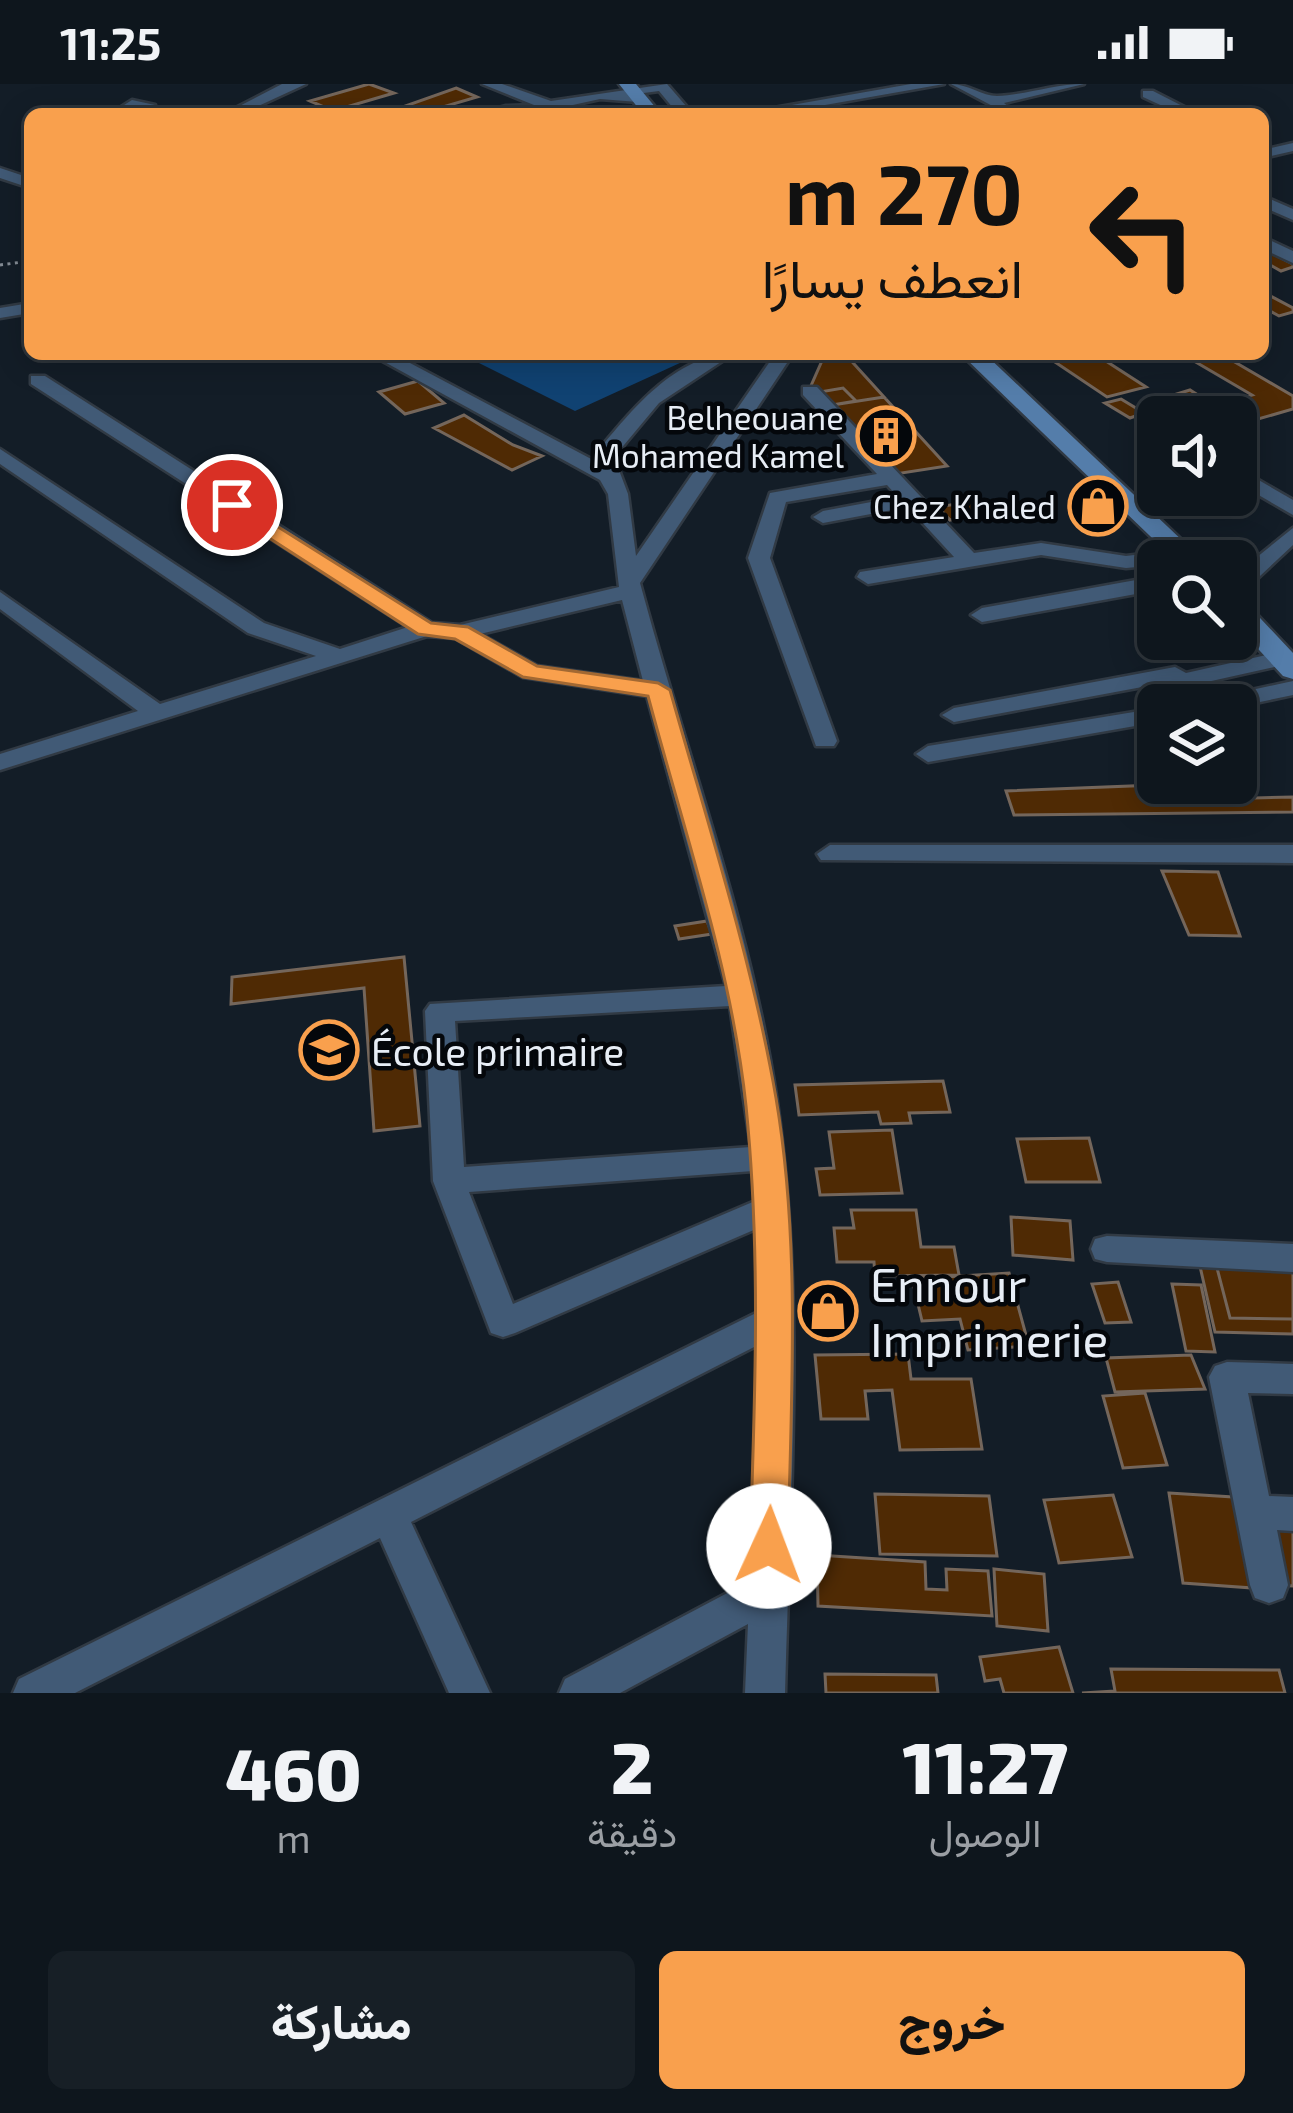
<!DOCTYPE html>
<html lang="ar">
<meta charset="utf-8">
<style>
:root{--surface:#0e161d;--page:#171f26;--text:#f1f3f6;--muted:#9b9fa4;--line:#2e353b;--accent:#f9a04d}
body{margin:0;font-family:"Exo 2",Vazirmatn,sans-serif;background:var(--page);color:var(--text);direction:rtl;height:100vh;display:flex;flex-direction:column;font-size:45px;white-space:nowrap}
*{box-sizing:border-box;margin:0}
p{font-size:39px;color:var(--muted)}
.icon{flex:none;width:66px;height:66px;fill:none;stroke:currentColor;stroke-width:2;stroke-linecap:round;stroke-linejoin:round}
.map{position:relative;height:1609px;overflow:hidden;direction:ltr}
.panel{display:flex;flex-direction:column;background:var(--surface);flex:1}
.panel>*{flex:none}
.hud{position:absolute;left:24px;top:24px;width:1245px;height:252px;border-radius:18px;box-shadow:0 6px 30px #0003,0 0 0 3px var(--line);direction:rtl;background:#f9a04d;color:#111;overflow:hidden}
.buttons{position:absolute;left:1137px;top:312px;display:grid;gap:24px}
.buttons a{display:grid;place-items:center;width:120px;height:120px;border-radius:18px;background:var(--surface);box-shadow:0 6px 30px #0003,0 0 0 3px var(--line);font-size:60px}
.pin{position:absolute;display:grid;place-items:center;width:102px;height:102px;color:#fff;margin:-51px;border:6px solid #fff;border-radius:50%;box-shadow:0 3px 12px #0007}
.me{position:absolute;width:132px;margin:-66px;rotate:2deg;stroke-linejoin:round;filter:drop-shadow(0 0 9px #0008)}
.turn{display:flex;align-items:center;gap:42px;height:252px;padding:0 48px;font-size:54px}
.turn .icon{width:156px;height:156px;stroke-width:2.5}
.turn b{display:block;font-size:84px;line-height:102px}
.eta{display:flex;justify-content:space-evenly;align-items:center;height:204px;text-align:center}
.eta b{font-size:72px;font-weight:800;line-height:84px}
.primary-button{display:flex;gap:24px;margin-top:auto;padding:24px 48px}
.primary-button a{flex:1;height:138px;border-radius:18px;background:var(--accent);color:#111;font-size:48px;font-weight:800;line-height:138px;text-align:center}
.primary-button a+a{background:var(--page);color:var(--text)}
.status{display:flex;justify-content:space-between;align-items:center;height:84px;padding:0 60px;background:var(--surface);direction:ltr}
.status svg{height:33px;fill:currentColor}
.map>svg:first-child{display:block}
.green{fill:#104272}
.building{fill:#4f2a04;stroke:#74665b;stroke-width:3}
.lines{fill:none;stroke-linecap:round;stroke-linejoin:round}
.minor-casing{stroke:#313a44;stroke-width:5}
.secondary-casing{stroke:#313a44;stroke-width:5}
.path{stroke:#848c95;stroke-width:3;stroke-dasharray:3 4.5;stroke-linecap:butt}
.minor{fill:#415a76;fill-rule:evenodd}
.secondary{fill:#547daa;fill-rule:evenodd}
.route{fill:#f9a04d;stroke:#a26832;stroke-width:3}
.labels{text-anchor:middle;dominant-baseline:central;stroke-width:9;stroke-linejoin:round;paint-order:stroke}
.far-poi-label{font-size:33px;fill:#e7edf5;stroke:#04070b;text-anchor:end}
.poi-label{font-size:39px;fill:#e7edf5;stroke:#04070b;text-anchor:start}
.near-poi-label{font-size:48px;fill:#e7edf5;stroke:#04070b;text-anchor:start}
</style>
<div class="status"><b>11:25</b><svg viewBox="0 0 49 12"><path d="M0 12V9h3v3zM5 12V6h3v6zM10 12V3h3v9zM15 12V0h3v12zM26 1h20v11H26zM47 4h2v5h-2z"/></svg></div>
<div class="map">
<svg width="1293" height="1609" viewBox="0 0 1293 1609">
<rect width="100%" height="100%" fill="#131d27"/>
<!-- green -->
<path class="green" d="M461 270H687L693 273 575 327Z"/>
<!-- building -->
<path class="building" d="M369 0 394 9 333 27 310 17Z
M456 4 477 13 426 28 408 21Z
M1267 167 1293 180V183L1281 187 1263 177V168Z
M1265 209 1293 224V228L1279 232 1263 223Z
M825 270H845L884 313 826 322 810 304Z
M1043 270H1095L1146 303 1107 313Z
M1182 270H1221L1293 312V325L1237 341 1236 333H1180L1154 317 1190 306 1215 322 1252 311Z
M418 297 444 319 405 330 379 308Z
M843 304 856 317 826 322 814 309Z
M884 313 947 382 889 391 826 322Z
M1121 315 1144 329 1130 334 1105 319Z
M464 331 513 361 542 372 512 386 434 344Z
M974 417 985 429 950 436 938 423Z
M1238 685 1254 714 1293 713V728L1014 731 1006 707 1155 701 1150 688H1158V699H1236Z
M1162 787 1218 788 1240 852 1189 851Z
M707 837 712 850 679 855 675 842Z
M404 873 420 1042 374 1047 364 904 231 920 232 893Z
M943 997 950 1028 909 1029 911 1039 881 1040 878 1028 799 1031 795 1001Z
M892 1046 902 1109 820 1111 816 1085 834 1084 829 1048Z
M1089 1054 1100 1098H1026L1017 1055Z
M851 1126H916L921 1163H954L959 1191 875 1192 874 1178H837L834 1144H854Z
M1011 1133 1070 1137 1073 1176 1013 1171Z
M1199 1178 1293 1181V1250L1215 1248Z
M1217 1184 1293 1186V1235L1230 1234Z
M1009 1189 1029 1262 968 1266 960 1235 922 1237 912 1195Z
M1118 1198 1131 1238 1105 1239 1092 1200Z
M1172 1200 1201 1201 1215 1268 1186 1267Z
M908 1270 911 1295H971L982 1365 900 1366 892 1306 865 1307 868 1335H821L815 1271Z
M1191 1271 1205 1305 1115 1308 1106 1274Z
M1145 1309 1167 1381 1123 1384 1103 1312Z
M1169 1409 1249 1414 1267 1505 1183 1499Z
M875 1410 989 1412 997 1472 880 1470Z
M1113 1411 1132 1473 1059 1479 1044 1416Z
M1262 1429 1293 1431V1502L1278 1501Z
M817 1471 925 1478 926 1505 947 1506 946 1485 988 1487 992 1532 818 1522Z
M994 1485 1044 1490 1048 1547 997 1542Z
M1059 1563 1073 1609H1004L1000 1595 985 1597 980 1573Z
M1111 1585 1279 1586 1285 1609H1082L1115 1607Z
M825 1590 936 1591 938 1609H826Z"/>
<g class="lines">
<defs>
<path id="minor" d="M282 0H306L241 30H224Z
M482 0H502L551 17 667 0 693 30H678L659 7 636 10 645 14 638 18 600 15 532 30H478L506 22 534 21Z
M911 0H944L774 30H740Z
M951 0C968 0 982 12 997 12 1026 11 1054 0 1084 0L1004 19 1009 23 1002 27Z
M1143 7H1153L1198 30H1180L1143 13Z
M132 16 155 21 110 30Z
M1293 59V67L1263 74V66Z
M0 84 30 94V104L0 94Z
M1263 112 1293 125V136L1263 123Z
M1263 153 1293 167V179L1263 165Z
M30 219V229L0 234V224Z
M370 270H393L595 377 597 368C631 327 676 270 733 270L659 319 614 373 628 410 636 472 775 270H793L640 499C686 671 751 841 777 1018 805 1213 790 1413 785 1609H745L748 1540 620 1609H559L565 1595 750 1497 758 1261 411 1438 490 1609H449L380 1454 75 1609H13L19 1595 758 1228 756 1145 515 1249 503 1253 491 1249 433 1097 425 927 430 920 726 902 647 612 523 593 455 554 427 552 0 686V670L138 627 0 525V508L160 620 316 572 248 549 0 380V365L264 539 340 565 408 543 31 300V292H45L432 539 460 541 619 503 608 410 600 396ZM622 516 643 597 537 582 480 550ZM730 922 751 1063 464 1083 455 937ZM753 1087 755 1117 513 1220 469 1108Z
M803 303H817L974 469 1041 459 1126 472 1185 465 1196 471 1187 477H1158V481L1126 484 1041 471 868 500 857 493 860 488 954 473 908 423 823 439 813 433 823 427 898 413 887 401 786 418 770 474 837 657 834 662H816L748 474 770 409 877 390 803 311Z
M1148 327 1161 333 1158 346 1138 333Z
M1236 383 1293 416V431L1236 398Z
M1293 444V461L1244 507 1236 509V490Z
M1158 492V506L982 538 971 531 982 524Z
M1284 567 1292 569V579L1180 604 1169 598 954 638 942 631 954 624 1175 583 1186 589Z
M1293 597V611L1236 623 1201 621 1205 616Z
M1158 624V638L928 678 916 670 928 662Z
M830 761H1293V779L821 776 817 770Z
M1107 1152 1293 1160V1188L1107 1178 1095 1175 1091 1165 1095 1155Z
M1227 1278 1293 1280V1310L1248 1309 1269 1412 1293 1413V1447L1277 1446 1288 1501 1283 1514 1269 1519 1255 1514 1250 1501 1209 1293 1215 1282Z"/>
<path id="secondary" d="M619 0H636L661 30H643Z
M961 270H985L1204 477H1176Z
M1236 517 1246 519 1293 569V595L1283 592 1236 541Z"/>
</defs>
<!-- minor casing -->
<use href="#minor" class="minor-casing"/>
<!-- secondary casing -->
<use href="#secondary" class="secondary-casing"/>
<!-- path -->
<path class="path" d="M0 181 30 177"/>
<!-- minor -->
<use href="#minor" class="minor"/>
<!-- secondary -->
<use href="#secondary" class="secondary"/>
</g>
<!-- route -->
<path class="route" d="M232 414 431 539 468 543 537 582 658 599 670 606C708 741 752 876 776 1014 801 1161 791 1314 788 1462L783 1475 769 1480 756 1475 750 1462C755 1315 761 1170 746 1022 732 886 683 744 648 612L523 593 455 555 418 550 224 425 221 421Z"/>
<!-- icons -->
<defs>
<symbol id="building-ring" viewBox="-11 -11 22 22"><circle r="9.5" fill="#04070b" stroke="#f9a04d" stroke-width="1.5"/><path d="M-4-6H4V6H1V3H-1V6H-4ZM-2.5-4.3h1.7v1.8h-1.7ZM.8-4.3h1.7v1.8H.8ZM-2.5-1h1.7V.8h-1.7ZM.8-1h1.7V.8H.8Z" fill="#f9a04d"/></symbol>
<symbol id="shop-ring" viewBox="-11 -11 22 22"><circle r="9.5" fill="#04070b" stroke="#f9a04d" stroke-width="1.5"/><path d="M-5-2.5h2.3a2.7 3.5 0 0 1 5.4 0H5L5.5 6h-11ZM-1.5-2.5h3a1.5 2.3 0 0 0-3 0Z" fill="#f9a04d"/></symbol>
<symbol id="school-ring" viewBox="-11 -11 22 22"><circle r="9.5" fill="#04070b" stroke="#f9a04d" stroke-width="1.5"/><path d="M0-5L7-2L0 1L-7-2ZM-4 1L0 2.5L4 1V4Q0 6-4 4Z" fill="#f9a04d"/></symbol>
</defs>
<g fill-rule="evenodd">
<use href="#building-ring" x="853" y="319" width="66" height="66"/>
<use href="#shop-ring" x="1065" y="389" width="66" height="66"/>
<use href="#school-ring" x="296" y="933" width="66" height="66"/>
<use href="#shop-ring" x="795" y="1194" width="66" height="66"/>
</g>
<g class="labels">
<!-- far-poi labels -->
<g class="far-poi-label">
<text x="844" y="333">Belheouane<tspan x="844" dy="38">Mohamed Kamel</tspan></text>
<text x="1056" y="422">Chez Khaled</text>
</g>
<!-- poi labels -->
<g class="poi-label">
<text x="371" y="966">École primaire</text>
</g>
<!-- near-poi labels -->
<g class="near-poi-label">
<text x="870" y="1199">Ennour<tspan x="870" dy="55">Imprimerie</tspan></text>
</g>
</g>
</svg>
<div class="buttons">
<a><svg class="icon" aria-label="sound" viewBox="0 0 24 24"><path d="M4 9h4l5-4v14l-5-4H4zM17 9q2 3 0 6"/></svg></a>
<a><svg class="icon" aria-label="search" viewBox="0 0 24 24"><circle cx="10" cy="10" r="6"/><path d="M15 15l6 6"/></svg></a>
<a><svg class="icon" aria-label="layers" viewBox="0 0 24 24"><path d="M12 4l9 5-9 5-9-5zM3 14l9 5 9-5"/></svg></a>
</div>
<div class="pin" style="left:232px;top:421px;background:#d93025"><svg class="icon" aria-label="arrive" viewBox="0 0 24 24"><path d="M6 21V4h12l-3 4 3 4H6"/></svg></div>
<svg class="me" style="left:769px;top:1462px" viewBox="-20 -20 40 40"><circle r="19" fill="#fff"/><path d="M0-13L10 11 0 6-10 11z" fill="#f9a04d"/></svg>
<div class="hud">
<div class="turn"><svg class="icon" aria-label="left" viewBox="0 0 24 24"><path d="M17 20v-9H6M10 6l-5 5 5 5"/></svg><div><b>270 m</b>انعطف يسارًا</div></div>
</div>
</div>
<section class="panel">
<div class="eta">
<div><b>11:27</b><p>الوصول</p></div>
<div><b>2</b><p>دقيقة</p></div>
<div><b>460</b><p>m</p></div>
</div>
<div class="primary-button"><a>خروج</a><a>مشاركة</a></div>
</section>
